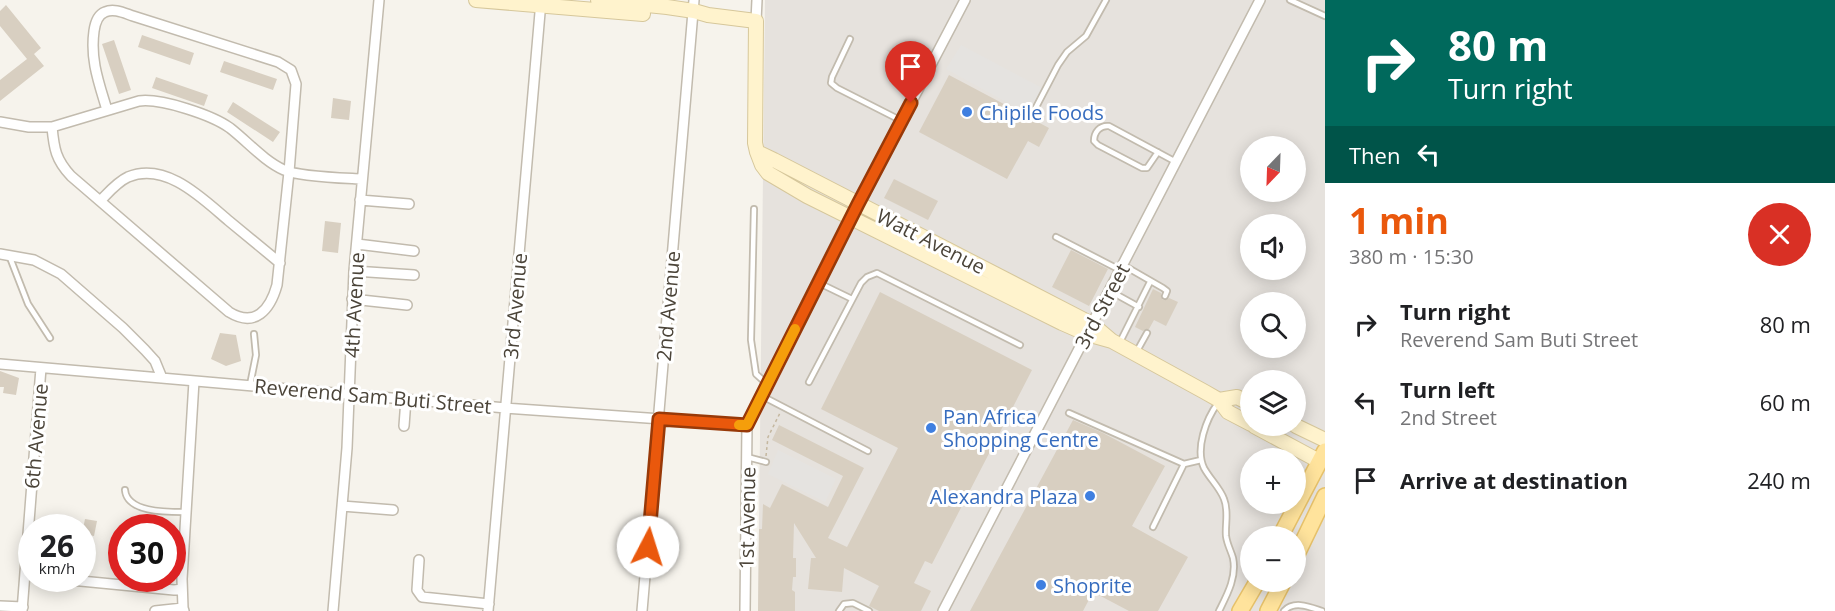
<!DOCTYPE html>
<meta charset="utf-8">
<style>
:root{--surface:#fff;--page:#f2f2f2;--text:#202124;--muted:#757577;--accent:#ea580c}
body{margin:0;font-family:"Open Sans",sans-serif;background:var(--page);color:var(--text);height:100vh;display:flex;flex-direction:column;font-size:22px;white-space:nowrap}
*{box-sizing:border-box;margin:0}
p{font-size:20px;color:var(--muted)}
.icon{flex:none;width:33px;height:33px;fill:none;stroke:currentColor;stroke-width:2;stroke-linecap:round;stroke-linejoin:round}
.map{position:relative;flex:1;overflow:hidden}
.panel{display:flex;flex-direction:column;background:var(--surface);width:510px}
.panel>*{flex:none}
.banner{background:#00695c;color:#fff;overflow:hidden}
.needle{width:39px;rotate:203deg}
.buttons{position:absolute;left:1240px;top:136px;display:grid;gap:12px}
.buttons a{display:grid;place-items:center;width:66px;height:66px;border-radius:50%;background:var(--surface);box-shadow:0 3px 15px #0003;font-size:30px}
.speed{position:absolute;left:18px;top:514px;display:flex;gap:12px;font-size:30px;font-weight:700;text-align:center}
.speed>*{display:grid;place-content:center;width:78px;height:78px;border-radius:50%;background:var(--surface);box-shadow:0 3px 15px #0003;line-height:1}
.speed small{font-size:15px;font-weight:400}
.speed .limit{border:9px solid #d22;background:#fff;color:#111}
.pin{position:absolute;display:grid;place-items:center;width:51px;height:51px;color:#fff;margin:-62px -26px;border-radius:50% 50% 50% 0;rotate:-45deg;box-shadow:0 0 6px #0007}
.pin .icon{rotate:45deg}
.me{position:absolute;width:66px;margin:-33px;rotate:5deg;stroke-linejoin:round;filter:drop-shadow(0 0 4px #0008)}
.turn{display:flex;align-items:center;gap:21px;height:126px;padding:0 24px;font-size:27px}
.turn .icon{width:78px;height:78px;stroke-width:2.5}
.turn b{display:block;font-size:42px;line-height:51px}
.then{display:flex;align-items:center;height:57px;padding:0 24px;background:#0003;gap:12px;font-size:22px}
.round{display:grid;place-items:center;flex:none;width:63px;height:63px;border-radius:32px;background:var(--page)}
.summary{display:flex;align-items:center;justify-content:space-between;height:102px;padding:0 24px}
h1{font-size:36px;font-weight:700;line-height:45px;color:var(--accent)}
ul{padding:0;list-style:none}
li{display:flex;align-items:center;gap:18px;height:78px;padding:0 24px}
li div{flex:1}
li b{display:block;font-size:22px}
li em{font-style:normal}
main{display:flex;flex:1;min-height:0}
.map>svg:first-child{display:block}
.industrial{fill:#e6e2dd;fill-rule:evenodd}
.parking{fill:#e5e3e0}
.building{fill:#d8cfc1}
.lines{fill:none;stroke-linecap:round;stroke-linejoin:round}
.lane-casing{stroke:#c2bbae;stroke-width:8}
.street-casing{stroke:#c2bbae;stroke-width:12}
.secondary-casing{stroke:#d6c79b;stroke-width:16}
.primary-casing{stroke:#e6c16a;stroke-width:18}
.path{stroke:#c4b79f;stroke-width:1.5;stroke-dasharray:3 3;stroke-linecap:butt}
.lane{stroke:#fff;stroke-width:4.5}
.street{stroke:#fff;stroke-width:9}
.secondary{stroke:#fff3cd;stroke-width:14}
.primary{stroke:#ffe39c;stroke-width:15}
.route-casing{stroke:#983908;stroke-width:15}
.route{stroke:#ea580c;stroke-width:10}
.slow{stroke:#f59e0b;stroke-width:10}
.shop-dot{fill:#3f7fe0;stroke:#fff;stroke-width:2}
.labels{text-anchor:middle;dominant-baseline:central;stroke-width:6;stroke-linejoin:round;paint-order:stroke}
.shop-label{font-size:20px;fill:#366cbe;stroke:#fff;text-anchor:start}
.street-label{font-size:20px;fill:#4b4439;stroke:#fff}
</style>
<main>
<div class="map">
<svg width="1325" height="611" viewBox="0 0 1325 611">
<rect width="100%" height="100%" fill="#f6f3ec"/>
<!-- industrial -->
<path class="industrial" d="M765 0H1325V611H758ZM1251 147H1296V192H1251ZM1251 225H1296V270H1251ZM1251 303H1296V348H1251ZM1251 381H1296V426H1251ZM1251 459H1296V504H1251ZM1251 537H1296V582H1251Z"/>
<!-- parking -->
<path class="parking" d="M961 45 1044 89 1030 115 946 69Z
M778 450 836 479 825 502 768 474Z"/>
<!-- building -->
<path class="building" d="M6 5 41 48 34 54 44 66 0 101V80L27 59 0 26V11Z
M142 35 194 53 190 65 138 47Z
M114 40 131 90 119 94 102 44Z
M224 61 277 79 273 90 220 72Z
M949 75 1049 128 1039 147 1028 141 1007 179 919 132Z
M156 77 208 95 204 106 152 88Z
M333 98 351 101 349 120 331 118Z
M233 102 280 132 273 142 227 112Z
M894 179 938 201 928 220 884 198Z
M325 221 341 223 338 253 322 251Z
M1071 250 1108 269 1089 306 1052 287Z
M1153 289 1161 293V297L1163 300H1166L1169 298 1178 302 1166 326 1154 320 1149 329H1146L1143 331 1135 327Z
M880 292 1032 370 932 564 925 561 914 583 931 591 921 611H879L869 606 879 586 844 568 842 592 808 589 811 558H816L794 523 793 558H796V577H793L792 590 795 592V611H758L759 529H762L763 504 770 508 782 484 828 507 843 476 772 440 779 425 864 468 828 538 847 547 898 448 821 409Z
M220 333 236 335 241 361 226 366 211 359Z
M0 371 19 378 16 395 3 393 4 387H0Z
M1073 420 1103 433 1165 466 1132 526 1188 557 1158 611H1129L1093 592 1083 611H970Z
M85 519 97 521 94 536 82 534Z"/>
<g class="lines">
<defs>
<path id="lane" d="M1290 0 1325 16
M850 39 832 77 831 83 837 88 902 121
M1033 113 1058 65 1067 52 1086 36 1106 0
M1158 152 1147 168H1142L1098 145 1094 141C1094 132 1100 125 1109 126L1176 162
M754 209 751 340 756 374 767 384
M1056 237 1120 270
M9 255 28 304 50 338
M1123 265 1163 288 1167 291 1165 296
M819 283 852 299
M1110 291 1139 307
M1119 344 1150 282
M1137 351 1147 333
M809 382 861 283 867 277 877 273 1020 345
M250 385 256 355 254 334
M762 396 868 451
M1218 403C1206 419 1195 449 1204 468 1210 479 1220 488 1224 499 1229 511 1225 524 1226 536 1227 544 1231 551 1233 558 1237 577 1227 595 1219 611
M1069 413 1184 464
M747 457 766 462
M125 490C127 513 168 512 186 512
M1153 527 1184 464 1201 460
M839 611 844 604 853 603 869 611
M1284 611C1294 600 1310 607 1322 611"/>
<path id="street" d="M756 21 757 0
M0 122 29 127H52L139 101C161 98 212 115 230 128 248 142 264 161 284 170 300 177 343 178 361 179
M52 127C54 149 56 160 71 176L229 312C255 328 270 310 277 285L289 172 296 84 291 70 278 62 133 16C124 13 114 8 105 12 97 15 95 24 94 31 90 60 99 83 107 110
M360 200 409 204
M100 201C108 193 117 182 128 177 166 161 203 199 229 221 246 235 263 249 280 263
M357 244 414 251
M0 254 34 260 61 274 123 328 145 350 155 361 162 378
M354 271 414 275
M352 299 407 305
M0 364 506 408 747 425
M404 426 406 399
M342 506 393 510
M419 560 417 590 422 597 489 604
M60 579 174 590 182 589
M0 606 23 607
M22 611 41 368
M155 611 183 608
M184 611 183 608 182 579 194 381
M333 611 347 448 354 271 379 0
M488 611 541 1
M642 611 694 0
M745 611 747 425 858 204 965 0
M943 611 1260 0"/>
<path id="secondary" d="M476 0 643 14
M598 0 667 7 694 11 708 15 756 21 755 143 757 152 762 165 768 173 807 196 1062 323 1087 334 1112 341
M757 152 774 160 1092 324 1112 341 1205 392 1219 400 1228 412 1251 424
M1219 400 1237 397 1251 404
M1254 426 1319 461
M1296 426 1325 440"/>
<path id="primary" d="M1280 537 1325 451
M1296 556 1325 496
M1240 611 1257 582
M1268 611 1283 582"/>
</defs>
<!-- lane casing -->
<use href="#lane" class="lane-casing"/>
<!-- street casing -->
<use href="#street" class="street-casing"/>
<!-- secondary casing -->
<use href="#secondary" class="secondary-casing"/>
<!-- primary casing -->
<use href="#primary" class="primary-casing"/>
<!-- path -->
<path class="path" d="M766 456 768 437 780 413"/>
<!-- lane -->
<use href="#lane" class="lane"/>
<!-- street -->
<use href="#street" class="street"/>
<!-- secondary -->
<use href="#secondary" class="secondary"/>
<!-- primary -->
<use href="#primary" class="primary"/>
</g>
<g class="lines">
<defs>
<path id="route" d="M648 547 659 419 747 425 858 204 911 103"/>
</defs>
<!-- route casing -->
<use href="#route" class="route-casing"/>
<!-- route -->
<use href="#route" class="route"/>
<!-- slow -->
<path class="slow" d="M739 425H747L795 329"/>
</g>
<!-- markers -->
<g class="shop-dot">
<circle cx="967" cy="112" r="6"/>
<circle cx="931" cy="428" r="6"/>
<circle cx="1090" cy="496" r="6"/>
<circle cx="1041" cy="585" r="6"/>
</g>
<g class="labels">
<!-- shop labels -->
<g class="shop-label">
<text x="979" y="112">Chipile Foods</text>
<text x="943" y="416">Pan Africa<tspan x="943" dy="23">Shopping Centre</tspan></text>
<text x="1078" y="496" text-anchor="end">Alexandra Plaza</text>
<text x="1053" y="585">Shoprite</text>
</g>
<!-- street labels -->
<g class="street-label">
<text transform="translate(931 241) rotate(27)">Watt Avenue</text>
<text transform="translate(354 305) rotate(-87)">4th Avenue</text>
<text transform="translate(515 306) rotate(-85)">3rd Avenue</text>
<text transform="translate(668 306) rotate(-85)">2nd Avenue</text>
<text transform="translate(1102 306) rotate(-62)">3rd Street</text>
<text transform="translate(373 396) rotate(5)">Reverend Sam Buti Street</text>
<text transform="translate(36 436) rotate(-85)">6th Avenue</text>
<text transform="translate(747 518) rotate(-89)">1st Avenue</text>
</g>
</g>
</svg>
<div class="buttons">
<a><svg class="needle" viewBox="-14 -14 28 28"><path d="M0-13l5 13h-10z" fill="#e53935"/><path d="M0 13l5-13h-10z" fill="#757577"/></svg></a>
<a><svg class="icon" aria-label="sound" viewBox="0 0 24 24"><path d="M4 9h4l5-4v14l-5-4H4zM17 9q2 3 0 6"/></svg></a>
<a><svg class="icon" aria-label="search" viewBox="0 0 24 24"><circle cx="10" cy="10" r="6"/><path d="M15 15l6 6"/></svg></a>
<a><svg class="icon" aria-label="layers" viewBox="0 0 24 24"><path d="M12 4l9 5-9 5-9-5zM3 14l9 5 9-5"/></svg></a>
<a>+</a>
<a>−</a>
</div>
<div class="speed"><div>26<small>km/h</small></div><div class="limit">30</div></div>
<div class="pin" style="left:911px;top:103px;background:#d93025"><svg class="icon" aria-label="arrive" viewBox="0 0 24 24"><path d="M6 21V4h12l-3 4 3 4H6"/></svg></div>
<svg class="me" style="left:648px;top:547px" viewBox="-20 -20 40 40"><circle r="19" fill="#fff"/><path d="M0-13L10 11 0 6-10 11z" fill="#ea580c"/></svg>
</div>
<section class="panel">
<div class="banner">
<div class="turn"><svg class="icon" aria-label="right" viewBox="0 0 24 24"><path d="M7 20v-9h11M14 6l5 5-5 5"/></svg><div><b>80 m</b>Turn right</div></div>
<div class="then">Then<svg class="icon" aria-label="left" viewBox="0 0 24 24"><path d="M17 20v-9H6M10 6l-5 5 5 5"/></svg></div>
</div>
<div class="summary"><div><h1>1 min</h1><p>380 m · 15:30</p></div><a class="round" style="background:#d93025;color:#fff"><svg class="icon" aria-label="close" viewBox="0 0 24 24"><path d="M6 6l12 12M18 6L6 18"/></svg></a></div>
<ul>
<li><svg class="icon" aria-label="right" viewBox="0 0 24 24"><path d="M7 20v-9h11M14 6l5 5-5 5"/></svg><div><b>Turn right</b><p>Reverend Sam Buti Street</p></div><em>80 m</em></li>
<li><svg class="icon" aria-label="left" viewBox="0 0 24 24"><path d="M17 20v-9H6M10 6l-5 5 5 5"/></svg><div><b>Turn left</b><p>2nd Street</p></div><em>60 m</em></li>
<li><svg class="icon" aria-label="arrive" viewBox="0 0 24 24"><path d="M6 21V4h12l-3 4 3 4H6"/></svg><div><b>Arrive at destination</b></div><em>240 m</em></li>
</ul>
</section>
</main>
